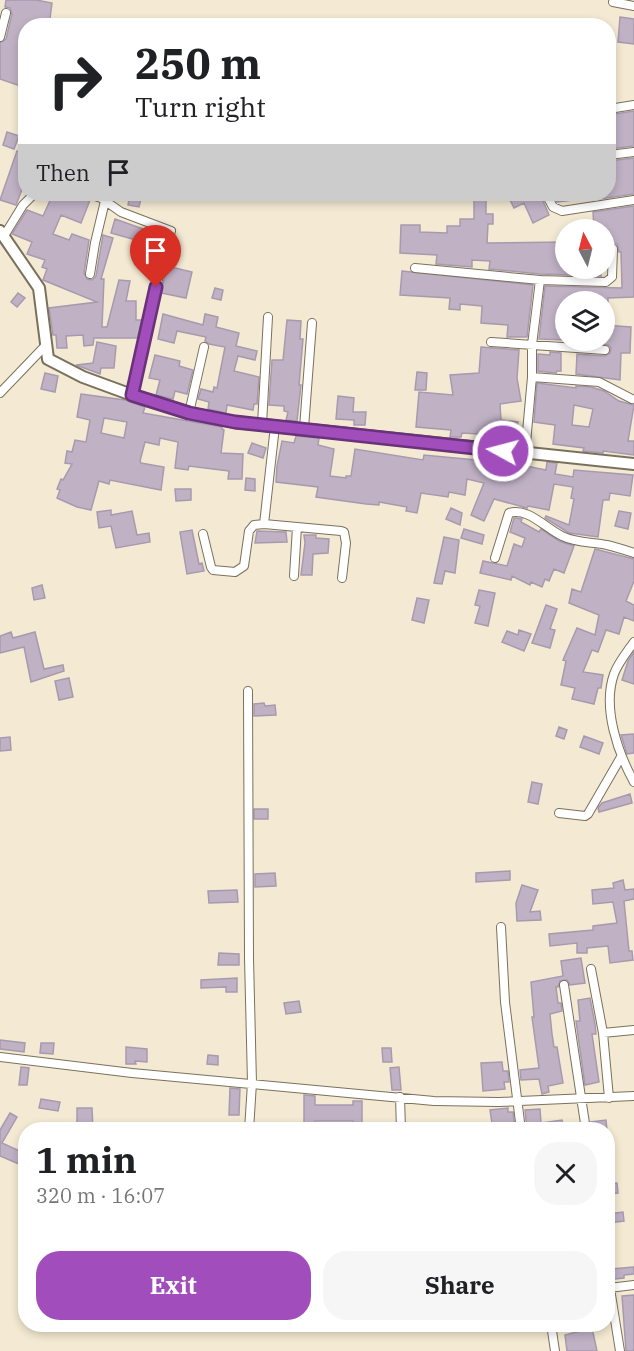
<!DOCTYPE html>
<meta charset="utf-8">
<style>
:root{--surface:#fff;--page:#f6f6f6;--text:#202124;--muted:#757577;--accent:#a14dbc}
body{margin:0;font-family:"IBM Plex Serif",serif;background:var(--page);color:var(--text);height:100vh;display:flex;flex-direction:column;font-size:22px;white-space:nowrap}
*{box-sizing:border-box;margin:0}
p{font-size:20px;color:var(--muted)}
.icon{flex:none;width:33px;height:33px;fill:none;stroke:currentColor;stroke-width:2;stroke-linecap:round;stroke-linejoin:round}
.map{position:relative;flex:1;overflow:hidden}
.details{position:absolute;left:18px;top:1122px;width:597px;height:210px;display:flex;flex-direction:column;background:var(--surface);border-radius:24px;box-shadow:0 3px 9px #0003}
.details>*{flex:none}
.hud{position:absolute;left:18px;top:18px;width:598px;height:183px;border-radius:24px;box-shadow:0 3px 9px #0003;background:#fff;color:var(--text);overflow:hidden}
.needle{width:39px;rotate:353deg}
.fabs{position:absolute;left:555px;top:219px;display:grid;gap:12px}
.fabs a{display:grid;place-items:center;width:60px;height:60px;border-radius:50%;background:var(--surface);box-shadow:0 3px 9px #0003;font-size:30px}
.pin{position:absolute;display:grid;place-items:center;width:51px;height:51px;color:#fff;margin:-62px -26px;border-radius:50% 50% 50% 0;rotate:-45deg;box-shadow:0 0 6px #0007}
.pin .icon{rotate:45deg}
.me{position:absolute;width:66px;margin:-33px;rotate:277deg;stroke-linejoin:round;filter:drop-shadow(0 0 4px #0008)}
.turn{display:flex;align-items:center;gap:21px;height:126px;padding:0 18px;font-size:27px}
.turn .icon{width:78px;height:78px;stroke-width:2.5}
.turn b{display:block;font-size:42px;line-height:51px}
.then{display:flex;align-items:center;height:57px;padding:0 18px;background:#0003;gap:12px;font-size:22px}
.round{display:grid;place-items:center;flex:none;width:63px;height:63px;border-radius:24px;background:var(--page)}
.headline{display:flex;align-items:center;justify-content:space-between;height:102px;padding:0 18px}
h1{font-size:36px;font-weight:700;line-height:45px}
.cta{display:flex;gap:12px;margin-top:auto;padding:12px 18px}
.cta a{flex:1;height:69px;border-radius:24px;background:var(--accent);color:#fff;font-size:24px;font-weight:700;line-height:69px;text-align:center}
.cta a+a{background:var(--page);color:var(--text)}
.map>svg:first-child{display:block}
.building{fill:#c0b1c5;stroke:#a89aae;stroke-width:1.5;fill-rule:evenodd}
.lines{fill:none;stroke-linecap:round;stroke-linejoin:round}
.street-casing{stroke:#7a715c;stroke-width:10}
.secondary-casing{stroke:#7a715c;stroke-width:14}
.street{stroke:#fff;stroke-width:8}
.secondary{stroke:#fff;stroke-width:10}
.route-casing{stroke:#69327a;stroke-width:15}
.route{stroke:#a14dbc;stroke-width:10}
</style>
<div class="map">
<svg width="634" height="1351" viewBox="0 0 634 1351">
<rect width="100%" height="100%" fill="#f4ead3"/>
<!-- building -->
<path class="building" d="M6 0H36L52 3 49 26H26V88L0 79V43L6 39 12 14 10 8 5 7Z
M620 17 634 19V44L618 42Z
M634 111V146L609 149V115Z
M7 132 19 136 14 149 3 145Z
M17 151 26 154V179L16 205 0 200Z
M634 158V194L593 200V194H609V161Z
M53 194H64L81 200 83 195 90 200 81 223 61 215 53 234 69 240 72 234 89 240 84 273 87 279 92 280 96 276 103 235 113 238 101 279H104L102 327H107L119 280 130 281 126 301H136V320H142L139 338H94L93 345 84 346 83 335 66 336 67 348H57L56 335H53L49 308 97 302 43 280 47 269 42 267 45 260 27 254 32 242 12 234 27 210 43 216Z
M130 194H142L139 207 128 205Z
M474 194H486V214H493V224H488L487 243 566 242V268H601V276L540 274 489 269 490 261 472 260V267L436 264 437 255 400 253 401 225H420V232L447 233V226H460V219H474Z
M507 194H540L549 215 533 223 524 203 514 208Z
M553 194H579L580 199 557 202Z
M634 206V297L608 298V302H566V340L539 339 545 286 622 288 621 252H619L617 244 613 243 608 246 607 252H604V230H594L593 212Z
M115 219 163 236 153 275 146 273 151 251 134 246 136 240 111 233Z
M167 266 192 272 186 298 161 293Z
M402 271 533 285 527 337H507L508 325 481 323 482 306 460 304V310L449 309 450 298 400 295Z
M215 288 223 290 221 300 212 298Z
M18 293 25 298 17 307 11 302Z
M163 314 203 325 205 314 218 317 216 327 239 333 236 346 257 351 255 360 238 356 234 371 259 377 257 404H254L253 410 227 405 226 413 208 409 209 402 198 399 201 389 213 392 214 387 217 388 225 347 209 344 205 341 206 337 177 331 174 343 158 339Z
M287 320 301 321 300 339H303L299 385H301L297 421 286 420 288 412 284 411V406L269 405 272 360H283Z
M604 325 631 327 630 353H621L620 380 576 374 577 354 605 356 610 353 611 348 608 345 588 343V340H604Z
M97 342 116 346 114 368H101L100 374 76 365 93 363Z
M481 347 519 350 517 378 521 401 500 404 501 420 518 422 515 442 502 441 503 438 479 434 462 433 461 437H450L451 430 416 427 419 392 453 395 450 375 479 373Z
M550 352 561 353V371H557L556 373 538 371V354L550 355Z
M155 355 180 361 179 366 193 370 187 394 175 391 173 399 156 395 160 380 149 378Z
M417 372 427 373 426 390H415Z
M45 373 58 376 55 392 41 389Z
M537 383 576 388V386L591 387 604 391 619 401 634 405 628 441H634V455L603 451V453L583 451 584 448 553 444 555 425 534 422ZM574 405 593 409 589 427 572 425Z
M81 394 125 400 145 407 143 413 222 427V429L224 430 221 453 243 454 242 479H228L229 471 189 466 188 470 175 468 178 442 160 438 159 445 145 442 140 461 141 463 164 467 161 490 110 480 109 484 99 481 91 510 77 507 57 498 60 490 57 489 61 479 63 480 72 464 65 463 67 451 72 452 75 440 86 442 90 420 77 417ZM104 418 127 422 124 438 101 433Z
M338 396 354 398 353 412H366L365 425H354V420L336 419Z
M296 436 319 438 318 445 334 449 330 476 346 478V476H351L355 449 423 460 424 455 476 460V463L496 467 497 460 546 470 547 462 557 463 555 474 573 477 574 470 633 475 630 496 610 493 609 500H603L598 537 569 533 545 518 546 516 569 525 574 499 571 498 573 487 554 484 549 510 528 506 527 508 494 499 484 521 471 515 484 483 467 479 465 495 449 492 448 497 421 493 417 513 406 511 407 507 379 502V505L366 504 316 497 318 487 276 482 277 466 282 441 294 443Z
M252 443 266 448 263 458 248 453Z
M246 478 255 479V491L245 490Z
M175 489H191V500L176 501Z
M451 508 462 513 460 525 446 519Z
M111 510V515L132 511 137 535 149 533 150 542 116 548 111 526 99 528 97 512Z
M619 511 631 513 628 529 615 526Z
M516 518 522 519 521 522 539 532 541 529 559 541 574 546 564 573 554 569 549 581 545 579 542 587 531 582 530 585 512 576 511 580 480 573 483 561 507 566 514 544 522 547 525 538 510 532 514 518Z
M464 529 484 535 482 544 461 538Z
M192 530 199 564 202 563 204 571 187 574 180 532Z
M257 531 286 532 287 542 255 543Z
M304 535H316V538L329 539 328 553 313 554 312 575H301L305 543Z
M444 537 459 540 455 573 445 571 442 584 434 583Z
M595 549 634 559V581L626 601 634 605V621L624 617 619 634 606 630 598 652 592 650 583 672 603 675 601 688H598L594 704 572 699 575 688 561 685 566 661 563 660 577 628 595 635 599 615 569 603 572 589 581 592Z
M42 585 45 598 34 600 32 588Z
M479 590 495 593 488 626 475 623 480 606 475 605Z
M417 598 429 600 424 623 412 620Z
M546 605 557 609 550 629 555 630 550 648 532 643Z
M519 630 531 634 524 651 502 642 507 631 518 635Z
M11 632 13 638 35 632 44 669 63 665 64 671 31 682 24 647 0 653V636Z
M634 652V684L622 680 628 661Z
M69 678 73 697 59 700 55 681Z
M264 703 265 706 275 705 276 715 254 716V704Z
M559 727 567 730 564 739 556 736Z
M634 734V753L627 754 621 735Z
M584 736 603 743 599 754 580 747Z
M10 737 11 750 0 751V738Z
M532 782 542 784 538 804 528 802Z
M630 794 632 803 599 812 598 808 602 803Z
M254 809H268V819H254Z
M510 871V880L476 882V873Z
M275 873 276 886 255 887V874Z
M623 880 625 890 634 889V899L624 901 629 951H632L633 960 610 963 608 946 587 948V953H577V943L550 946 549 934 593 930V926L617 923 613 902 593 904 592 890 614 888 613 883Z
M522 885 538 890 530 912 540 911 541 920 517 921 516 903Z
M237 890 238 902 209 903 208 891Z
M219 953 239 954V965H218Z
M581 958 585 983 570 985 567 980 560 981 558 987H556L558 1003H561L562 1011 550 1014 552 1034 554 1047H557L563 1083 548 1086 549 1092 542 1094 539 1079 521 1080 520 1070 539 1068 532 1017H534L531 982 563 976 561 961Z
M237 978V992H226V987L201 988V980Z
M590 998 595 1024 596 1034H592L599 1082 585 1085 576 1021H580L578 1000Z
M299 1001 301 1012 286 1014 284 1003Z
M0 1040 25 1043 24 1052 0 1049Z
M41 1043H54L53 1054 40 1053Z
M126 1047 147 1049V1062L135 1061 136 1064H126Z
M382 1048H391L392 1062H383Z
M208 1055 218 1056V1065L207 1064Z
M502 1062 503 1071H508L509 1082H504L505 1089 483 1091 481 1063Z
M21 1067 29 1068 27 1085H19Z
M399 1067 401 1090H392L390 1068Z
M230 1088 240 1089 239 1115H229Z
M304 1095 315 1096V1105H353V1101H362V1127H353V1121H315V1127H304Z
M41 1099 60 1102 58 1111 39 1108Z
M77 1108H92L93 1130H77Z
M508 1108V1112H513L515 1130H493L490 1110Z
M540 1109 541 1123 562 1120 564 1130H527L525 1110Z
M10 1113 17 1117 2 1143 26 1154V1167L0 1156V1130Z
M606 1120 607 1130H592L591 1122Z
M617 1183 618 1193 608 1194V1184Z
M623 1212 624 1221 608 1223V1214Z
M634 1267V1274L624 1275V1278L615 1279 611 1271V1269Z
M634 1295V1351H626L622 1296Z
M592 1328 597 1351H567L565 1335Z"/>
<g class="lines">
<defs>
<path id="street" d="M613 2 634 6
M0 37 6 13
M609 109 634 105
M609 155 634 152
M89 194 101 198 121 212 171 231 161 266 132 395
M546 194 553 207 562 211 634 200
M4 236 23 205 34 194
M415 268 540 280 606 282 612 277 613 249
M90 274 95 243 105 201
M491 342 605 350
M532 377 599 382 632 399
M0 393 46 345
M189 413 204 347
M262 424 268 317
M304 428 312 323
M525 454 532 377V345L540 280
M264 524 275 426
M203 534 211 567 213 570 235 572 244 566 249 531 254 525 264 524 341 531 344 532 346 543 342 578
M495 558 509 513C528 507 545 528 562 536 576 543 592 542 607 545 616 547 625 550 634 553
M294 576 297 527
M634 642C627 652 618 663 614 674 602 708 618 753 634 782
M248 691 249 958 252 1083 249 1130
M559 813 585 816 588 814 621 757
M501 927 505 1002 521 1130
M591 969 603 1033 609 1098
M564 985 586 1130
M603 1033 634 1030
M0 1057 132 1073 434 1101 499 1102 634 1096
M400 1097 401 1130
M608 1276 620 1351
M609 1288 634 1285
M551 1324 555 1351"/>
<path id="secondary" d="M0 231 39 288 48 359 83 377 132 395 189 413 235 422 634 464"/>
</defs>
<!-- street casing -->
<use href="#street" class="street-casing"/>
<!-- secondary casing -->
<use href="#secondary" class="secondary-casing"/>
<!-- street -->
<use href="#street" class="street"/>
<!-- secondary -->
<use href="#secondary" class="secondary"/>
</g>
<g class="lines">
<defs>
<path id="route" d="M156 287 132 395 189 413 235 422 503 451"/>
</defs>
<!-- route casing -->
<use href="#route" class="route-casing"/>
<!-- route -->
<use href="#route" class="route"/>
</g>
</svg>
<div class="fabs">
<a><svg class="needle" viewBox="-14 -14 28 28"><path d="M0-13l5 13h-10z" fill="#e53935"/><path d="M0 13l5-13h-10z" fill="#757577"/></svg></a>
<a><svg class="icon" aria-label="layers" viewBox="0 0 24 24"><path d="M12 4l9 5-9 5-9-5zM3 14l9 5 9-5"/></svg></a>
</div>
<div class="pin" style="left:156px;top:287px;background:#d93025"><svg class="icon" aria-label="arrive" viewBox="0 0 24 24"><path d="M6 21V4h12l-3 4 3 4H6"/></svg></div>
<svg class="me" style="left:503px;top:451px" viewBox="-20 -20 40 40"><circle r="17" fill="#a14dbc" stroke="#fff" stroke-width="3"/><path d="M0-11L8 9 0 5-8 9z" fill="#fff"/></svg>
<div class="hud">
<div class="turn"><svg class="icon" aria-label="right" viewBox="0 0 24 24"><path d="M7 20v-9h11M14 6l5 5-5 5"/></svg><div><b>250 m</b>Turn right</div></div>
<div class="then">Then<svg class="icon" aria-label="arrive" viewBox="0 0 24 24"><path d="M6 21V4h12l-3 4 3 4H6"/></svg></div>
</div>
<section class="details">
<div class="headline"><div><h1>1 min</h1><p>320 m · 16:07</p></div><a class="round"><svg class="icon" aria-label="close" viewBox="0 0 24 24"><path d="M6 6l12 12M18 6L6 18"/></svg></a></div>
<div class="cta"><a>Exit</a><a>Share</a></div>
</section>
</div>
